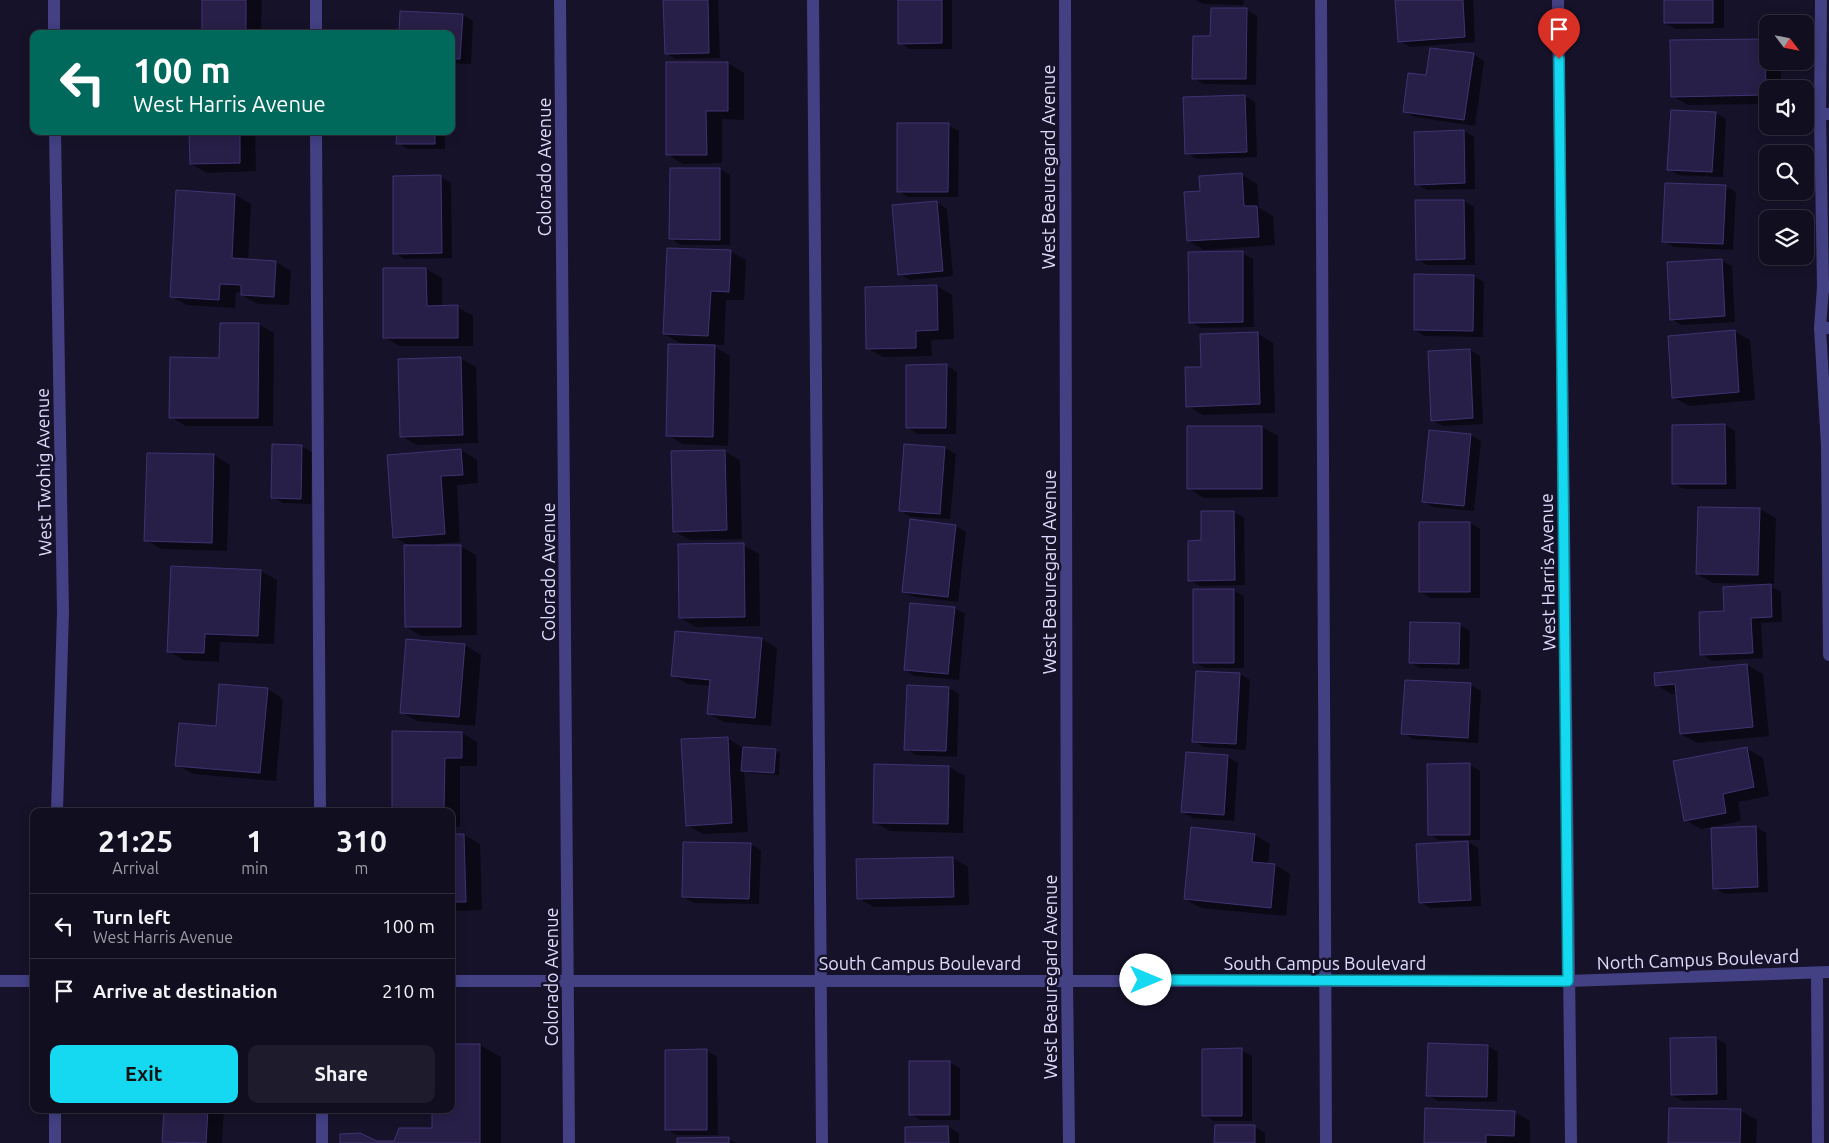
<!DOCTYPE html>
<style>
:root{--surface:#100e1f;--page:#1e1c2c;--text:#f1f3f6;--muted:#9c9ca4;--line:#302e3d;--accent:#15d9f0}
body{margin:0;font-family:Ubuntu,sans-serif;background:var(--page);color:var(--text);height:100vh;display:flex;flex-direction:column;font-size:19px;white-space:nowrap}
*{box-sizing:border-box;margin:0}
p{font-size:16px;color:var(--muted)}
.icon{flex:none;width:28px;height:28px;fill:none;stroke:currentColor;stroke-width:2;stroke-linecap:round;stroke-linejoin:round}
.map{position:relative;flex:1;overflow:hidden}
.details{position:absolute;left:30px;top:808px;width:425px;height:305px;display:flex;flex-direction:column;background:var(--surface);border-radius:10px;box-shadow:0 2px 12px #0003,0 0 0 1px var(--line)}
.details>*{flex:none}
.guide{position:absolute;left:30px;top:30px;width:425px;height:105px;border-radius:10px;box-shadow:0 2px 12px #0003,0 0 0 1px var(--line);background:#00695c;color:#fff;overflow:hidden}
.needle{width:32px;rotate:122deg}
.controls{position:absolute;left:1759px;top:15px;display:grid;gap:10px}
.controls a{display:grid;place-items:center;width:55px;height:55px;border-radius:10px;background:var(--surface);box-shadow:0 2px 12px #0003,0 0 0 1px var(--line);font-size:25px}
.pin{position:absolute;display:grid;place-items:center;width:42px;height:42px;color:#fff;margin:-51px -21px;border-radius:50% 50% 50% 0;rotate:-45deg;box-shadow:0 0 5px #0007}
.pin .icon{rotate:45deg}
.me{position:absolute;width:55px;margin:-28px;rotate:90deg;stroke-linejoin:round;filter:drop-shadow(0 0 4px #0008)}
.turn{display:flex;align-items:center;gap:18px;height:105px;padding:0 20px;font-size:22px}
.turn .icon{width:65px;height:65px;stroke-width:2.5}
.turn b{display:block;font-size:35px;line-height:42px}
.eta{display:flex;justify-content:space-evenly;align-items:center;height:85px;text-align:center}
.eta b{font-size:30px;font-weight:600;line-height:35px}
.action{display:flex;gap:10px;margin-top:auto;padding:10px 20px}
.action a{flex:1;height:58px;border-radius:10px;background:var(--accent);color:#111;font-size:20px;font-weight:600;line-height:58px;text-align:center}
.action a+a{background:var(--page);color:var(--text)}
ul{padding:0;list-style:none}
li{display:flex;align-items:center;gap:15px;height:65px;padding:0 20px;border-top:1px solid var(--line)}
li div{flex:1}
li b{display:block;font-size:19px}
li em{font-style:normal}
.map>svg:first-child{display:block}
.shadow{fill:#0007}
.building{fill:#281f48;stroke:#403373}
.lines{fill:none;stroke-linecap:round;stroke-linejoin:round}
.minor{stroke:#434084;stroke-width:12}
.route-casing{stroke:#0e8d9c;stroke-width:12}
.route{stroke:#15d9f0;stroke-width:9}
.labels{text-anchor:middle;dominant-baseline:central;stroke-width:5;stroke-linejoin:round;paint-order:stroke}
.street-label{font-size:18px;fill:#e0dcfd;stroke:#161229}
</style>
<div class="map">
<svg width="1829" height="1143" viewBox="0 0 1829 1143">
<rect width="100%" height="100%" fill="#161229"/>
<!-- shadow -->
<path class="shadow" d="M204 0H262L261 34H203Z
M664 0H718L720 58 676 59 666 53Z
M899 0H952V49H910L900 43Z
M1196 0H1244L1243 5 1203 4Z
M1397 0H1473L1475 42 1410 47 1400 41Z
M1665 0H1724V28L1676 29 1665 23Z
M1247 10 1257 16 1256 85 1204 84 1194 78 1211 37Z
M463 15 473 21 471 64 451 63V34Z
M1765 40 1768 41V61H1781V89H1768V104L1688 105 1672 96Z
M1474 55 1484 61 1475 126 1415 117 1404 111 1427 76Z
M728 63 744 73V120L722 119V163L683 164 667 154V64Z
M1245 96 1255 102 1257 157 1197 159 1186 153Z
M1716 113 1726 119 1723 177 1679 175 1668 169Z
M948 125 959 131 958 197H908L898 191Z
M191 131H255L256 171 207 173 191 164Z
M398 131H445V149H408L398 143Z
M1464 131 1474 137 1475 189 1427 190 1416 184Z
M720 169 730 175V245H681L671 239Z
M1242 175 1257 184 1259 208 1273 216 1275 245 1204 250 1188 241 1202 192Z
M441 177 451 183 452 258 405 259 394 253Z
M1725 186 1736 192 1733 250 1674 247 1663 241Z
M178 192 235 195 251 204 248 260 276 262 291 271 289 305 258 304 242 295V293L236 292 235 308 187 305 171 296Z
M1464 201 1474 207 1475 265H1427L1417 259Z
M936 202 947 209 953 276 910 280 899 274Z
M730 251 746 260 744 300H726L724 345 680 343 664 334Z
M1242 253 1253 259 1254 327 1201 328 1190 322Z
M1721 260 1732 266 1735 322 1682 325 1671 319Z
M426 269 442 278V307H457L473 316V346H400L384 337Z
M1473 276 1484 282 1483 337 1425 336 1415 330Z
M937 286 952 295 954 339 931 340 932 356 883 357 867 348Z
M258 324 274 333 273 426H186L171 417 220 359Z
M1734 331 1750 340 1755 400 1689 406 1673 397Z
M1257 333 1273 343 1275 413 1203 415 1188 406 1202 368Z
M712 345 730 356 728 446 683 444 667 435Z
M1470 350 1480 356 1483 424 1443 426 1432 420Z
M460 358 476 367 478 443 417 445 401 436Z
M946 365 957 372 956 434H918L907 427Z
M1725 425 1735 431 1736 489H1684L1673 483Z
M1262 427 1278 436V497L1204 498 1188 488V428Z
M1471 435 1481 441 1474 511 1433 507 1423 501Z
M905 445 945 448 956 454 950 519 911 517 900 510Z
M301 446 312 452 311 504 283 503 272 497Z
M461 450 477 460 478 483 457 485 460 542 437 544V546H460L476 555 477 635 422 636 406 627 410 546 394 537 388 456Z
M724 451 740 460 742 539 690 540 674 531Z
M214 455 230 465 227 551 161 549 146 540Z
M1760 509 1776 518 1774 584H1767L1781 592 1782 622 1761 623 1763 658 1712 661 1702 654 1725 612 1765 586V584L1713 583 1697 574Z
M1234 512 1244 518 1245 585 1200 586 1189 580 1202 542Z
M1470 523 1480 529V598H1431L1420 592Z
M956 526 966 532 958 602 914 597 903 591Z
M743 545 759 554 760 626 696 627 680 618Z
M172 567 261 571 277 580 274 644 220 642 219 662 184 660 168 651Z
M1233 590 1244 596V668H1205L1194 662Z
M955 608 965 614 959 680 915 676 905 670Z
M1460 625 1470 631 1469 669 1420 668 1410 662Z
M761 639 777 648 771 726 724 722 708 713 710 686 688 684 672 675Z
M407 641 465 645 481 655 475 726 417 721 401 712Z
M1747 665 1763 674 1769 736 1697 743 1681 734 1678 694H1672L1656 685Z
M1198 672 1240 674 1250 680 1246 750 1204 747 1193 741Z
M1470 684 1481 691 1478 743 1413 739 1403 733Z
M908 687 949 688 959 694 957 757 916 755 905 749Z
M268 689 283 699 276 781 193 774 177 765 217 727Z
M394 733H462L477 742V766H460V827H451V811H393Z
M727 738 743 748 775 750 780 753 779 775 748 773 744 771 748 832 703 834 687 825Z
M1747 749 1763 758 1769 796 1738 802 1741 821 1701 829 1685 820Z
M1228 757 1238 763 1234 821 1193 818 1183 812Z
M876 765 949 767 965 776 963 833 890 831 874 822Z
M1470 765 1480 771V840H1439L1429 834Z
M1756 827 1766 833 1768 892 1725 894 1715 888Z
M451 835H464L480 844 482 910 451 911Z
M1255 835 1270 844 1268 864 1275 865 1290 874 1286 916 1201 908 1185 899Z
M1468 842 1478 848 1481 906 1431 908 1420 902Z
M750 844 761 850 759 904 694 903 683 897Z
M953 858 968 867 969 905 874 907 858 898Z
M1715 1038 1726 1044 1727 1100 1683 1101 1672 1095Z
M451 1045H480L501 1057V1143H341L395 1142 433 1129V1109H451Z
M1488 1046 1498 1052 1497 1102 1438 1101 1428 1095Z
M1241 1050 1252 1056V1121H1214L1204 1115Z
M707 1051 717 1057 718 1135H677L666 1129Z
M949 1062 960 1068V1120H921L910 1114Z
M165 1109H224L222 1143H166L164 1141Z
M1741 1111 1757 1120 1756 1143H1669Z
M1514 1112 1530 1121V1143H1425Z
M948 1127 959 1133V1143H906Z
M1255 1127 1265 1133V1143H1215Z
M728 1139 736 1143H678Z"/>
<!-- building -->
<path class="building" d="M202 0H246V34H202Z
M663 0H708L709 53 665 54Z
M898 0H942V43L898 44Z
M1395 0H1463L1465 37 1398 42Z
M1664 0H1713V23H1664Z
M1211 8H1247L1246 79H1192L1193 36H1210Z
M400 11 463 14 460 59H451V34H399Z
M1765 39 1766 95 1671 97 1670 40Z
M1430 48 1474 53 1464 120 1403 112 1408 73 1426 75Z
M666 62H728V111H706L707 155H666Z
M1245 95 1247 152 1185 154 1183 97Z
M1671 110 1716 112 1712 172 1667 170Z
M897 123H949L948 192H897Z
M1464 130 1465 183 1415 185 1414 132Z
M189 131H240V163L190 164Z
M397 131H435V144H396Z
M670 168H720V240L669 239Z
M1242 173 1244 206H1257L1259 237 1187 241 1184 192 1200 191 1199 176Z
M441 175 442 253 393 254V176Z
M1665 183 1726 185 1723 244 1662 242Z
M176 190 235 194 232 258 276 261 274 297 241 295V285L220 284 219 300 170 297Z
M1415 200H1464L1465 259 1416 260Z
M937 201 943 271 898 275 892 205Z
M667 248 731 250 729 292 711 291 708 336 663 334Z
M1243 251V322L1189 323 1188 252Z
M1722 259 1725 316 1670 320 1667 262Z
M383 268H426L427 306 458 305V338H383Z
M1414 274 1474 275 1473 331 1414 330Z
M937 285 938 330 916 331V348L866 349 865 287Z
M220 323H259L258 418H169L170 357 219 358Z
M1735 330 1739 392 1672 398 1668 336Z
M1258 332 1260 404 1186 407 1185 367H1201L1200 334Z
M668 344 715 345 713 437 666 436Z
M1470 349 1473 418 1431 421 1428 351Z
M461 357 463 435 400 437 398 359Z
M947 364 946 428H906V365Z
M1725 424 1726 484H1672V425Z
M1187 426H1262V489H1187Z
M1429 430 1471 434 1464 506 1422 502Z
M272 444 302 445 301 499 271 498Z
M904 444 945 447 940 514 899 511Z
M461 449 463 475 441 476 445 534 393 538 387 455Z
M725 450 727 530 673 532 671 451Z
M147 453 214 454 212 543 144 541Z
M1698 507 1760 508 1758 575 1696 574Z
M1201 511H1234L1235 580 1188 581V541L1201 540Z
M910 519 956 525 948 597 902 592Z
M1419 522H1470V592H1419Z
M744 543 745 617 679 618 678 544Z
M404 545H461V627H405Z
M171 566 261 570 258 636 205 634 204 653 167 652Z
M1771 584 1772 617 1751 618 1753 653 1700 655 1699 612 1724 611 1723 587Z
M1193 589H1234V663H1193Z
M910 603 955 607 948 674 904 670Z
M1410 622 1460 623 1459 664 1409 663Z
M675 631 762 638 755 718 707 714 710 680 671 676Z
M406 639 465 644 459 717 400 713Z
M1747 664 1753 727 1680 734 1675 684 1655 686 1654 673Z
M1196 671 1240 673 1236 744 1192 742Z
M1405 680 1471 683 1468 738 1401 734Z
M219 684 268 688 260 773 175 766 179 723 216 726Z
M907 685 949 687 946 751 904 750Z
M392 731 462 732V758H445L444 811H392Z
M728 737 732 823 686 826 681 739Z
M743 747 776 749 774 773 741 771Z
M1747 747 1754 787 1723 794 1726 813 1684 821 1673 761Z
M1186 752 1228 755 1224 815 1181 812Z
M1470 763V835H1428L1427 764Z
M874 764 949 766 948 824 873 823Z
M1756 826 1758 887 1713 889 1711 828Z
M1191 827 1255 834 1252 862 1275 864 1271 908 1184 899Z
M451 834H464L466 902H451Z
M1468 841 1471 900 1419 903 1416 844Z
M683 842 751 843 749 899 682 897Z
M953 857 954 897 857 899 856 859Z
M1716 1037 1717 1094 1671 1095 1670 1038Z
M1428 1043 1488 1045 1487 1097 1426 1096Z
M451 1044H480V1143H340V1134L360 1133 377 1141H394L399 1128H432V1109H451Z
M1242 1048V1116H1202V1049Z
M707 1049V1130H665V1050Z
M909 1061H950V1115H909Z
M1425 1108 1515 1111 1514 1136 1486 1135V1143H1424Z
M1669 1108 1741 1109 1740 1143H1668Z
M164 1109H208L206 1143 162 1142Z
M1215 1125H1255V1143H1214Z
M948 1126 949 1143H905V1127Z
M729 1137V1143H677V1138Z"/>
<g class="lines">
<!-- minor -->
<path class="minor" d="M54 0V34
M316 0V34
M560 0 569 1143
M813 0 822 1143
M1065 0 1067 981 1069 1143
M1321 0 1326 1143
M1558 0 1571 1143
M1820 114 1821 0
M55 131 63 612 57 811
M316 131 320 811
M1823 287 1820 114H1829
M1820 328 1823 287H1829
M1829 328H1820L1827 446 1829 655
M1817 973 1818 1143
M0 981H34
M451 981H1568L1829 972
M55 1109V1143
M322 1109V1143"/>
</g>
<g class="lines">
<defs>
<path id="route" d="M1146 980 1568 981 1559 59"/>
</defs>
<!-- route casing -->
<use href="#route" class="route-casing"/>
<!-- route -->
<use href="#route" class="route"/>
</g>
<g class="labels">
<!-- street labels -->
<g class="street-label">
<text transform="translate(544 167) rotate(-90)">Colorado Avenue</text>
<text transform="translate(1048 167) rotate(-90)">West Beauregard Avenue</text>
<text transform="translate(43 472) rotate(-91)">West Twohig Avenue</text>
<text transform="translate(548 572) rotate(-90)">Colorado Avenue</text>
<text transform="translate(1049 572) rotate(-90)">West Beauregard Avenue</text>
<text transform="translate(1547 572) rotate(-91)">West Harris Avenue</text>
<text transform="translate(1698 959) rotate(-2)">North Campus Boulevard</text>
<text x="920" y="963">South Campus Boulevard</text>
<text x="1325" y="963">South Campus Boulevard</text>
<text transform="translate(551 977) rotate(-90)">Colorado Avenue</text>
<text transform="translate(1050 977) rotate(-90)">West Beauregard Avenue</text>
</g>
</g>
</svg>
<div class="controls">
<a><svg class="needle" viewBox="-14 -14 28 28"><path d="M0-13l5 13h-10z" fill="#e53935"/><path d="M0 13l5-13h-10z" fill="#9c9ca4"/></svg></a>
<a><svg class="icon" aria-label="sound" viewBox="0 0 24 24"><path d="M4 9h4l5-4v14l-5-4H4zM17 9q2 3 0 6"/></svg></a>
<a><svg class="icon" aria-label="search" viewBox="0 0 24 24"><circle cx="10" cy="10" r="6"/><path d="M15 15l6 6"/></svg></a>
<a><svg class="icon" aria-label="layers" viewBox="0 0 24 24"><path d="M12 4l9 5-9 5-9-5zM3 14l9 5 9-5"/></svg></a>
</div>
<div class="pin" style="left:1559px;top:59px;background:#d93025"><svg class="icon" aria-label="arrive" viewBox="0 0 24 24"><path d="M6 21V4h12l-3 4 3 4H6"/></svg></div>
<svg class="me" style="left:1146px;top:980px" viewBox="-20 -20 40 40"><circle r="19" fill="#fff"/><path d="M0-13L10 11 0 6-10 11z" fill="#15d9f0"/></svg>
<div class="guide">
<div class="turn"><svg class="icon" aria-label="left" viewBox="0 0 24 24"><path d="M17 20v-9H6M10 6l-5 5 5 5"/></svg><div><b>100 m</b>West Harris Avenue</div></div>
</div>
<section class="details">
<div class="eta">
<div><b>21:25</b><p>Arrival</p></div>
<div><b>1</b><p>min</p></div>
<div><b>310</b><p>m</p></div>
</div>
<ul>
<li><svg class="icon" aria-label="left" viewBox="0 0 24 24"><path d="M17 20v-9H6M10 6l-5 5 5 5"/></svg><div><b>Turn left</b><p>West Harris Avenue</p></div><em>100 m</em></li>
<li><svg class="icon" aria-label="arrive" viewBox="0 0 24 24"><path d="M6 21V4h12l-3 4 3 4H6"/></svg><div><b>Arrive at destination</b></div><em>210 m</em></li>
</ul>
<div class="action"><a>Exit</a><a>Share</a></div>
</section>
</div>
